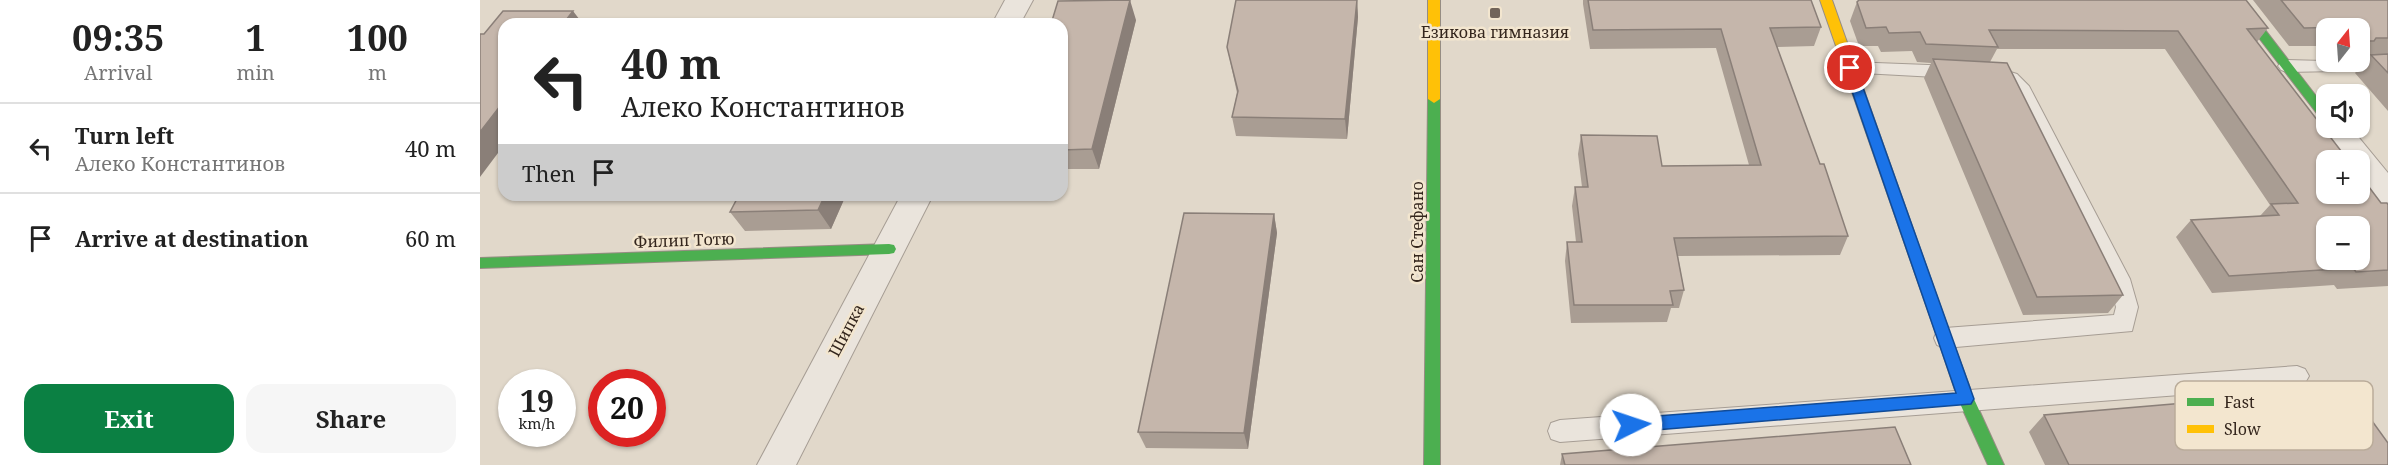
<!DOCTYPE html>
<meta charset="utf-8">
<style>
:root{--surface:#fff;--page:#f6f6f6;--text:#222;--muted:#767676;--line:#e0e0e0;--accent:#0b8043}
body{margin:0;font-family:"Noto Serif",serif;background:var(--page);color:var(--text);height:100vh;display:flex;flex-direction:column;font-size:22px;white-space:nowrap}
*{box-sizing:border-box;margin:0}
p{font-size:20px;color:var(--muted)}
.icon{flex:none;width:33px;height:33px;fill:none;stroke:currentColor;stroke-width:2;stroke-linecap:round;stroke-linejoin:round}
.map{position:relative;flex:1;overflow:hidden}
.details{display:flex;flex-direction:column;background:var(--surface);width:480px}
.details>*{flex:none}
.guide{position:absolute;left:18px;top:18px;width:570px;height:183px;border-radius:18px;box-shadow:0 2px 4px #0004;background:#fff;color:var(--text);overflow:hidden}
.needle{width:39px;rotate:17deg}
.fabs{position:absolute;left:1836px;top:18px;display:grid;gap:12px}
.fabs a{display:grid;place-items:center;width:54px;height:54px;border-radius:12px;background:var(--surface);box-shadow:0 2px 4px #0004;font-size:30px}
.speed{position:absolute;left:18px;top:369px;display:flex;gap:12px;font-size:30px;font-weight:700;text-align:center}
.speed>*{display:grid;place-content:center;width:78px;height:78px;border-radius:50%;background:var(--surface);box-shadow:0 2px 4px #0004;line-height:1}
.speed small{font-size:15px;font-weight:400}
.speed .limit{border:9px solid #d22;background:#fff;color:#111}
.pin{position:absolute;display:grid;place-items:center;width:51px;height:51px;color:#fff;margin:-26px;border:3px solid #fff;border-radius:50%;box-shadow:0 2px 6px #0007}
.me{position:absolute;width:66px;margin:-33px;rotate:86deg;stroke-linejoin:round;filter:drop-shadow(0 0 4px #0008)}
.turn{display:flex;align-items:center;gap:21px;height:126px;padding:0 24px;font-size:27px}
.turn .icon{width:78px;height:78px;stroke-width:2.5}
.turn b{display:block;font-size:42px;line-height:51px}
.then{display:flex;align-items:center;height:57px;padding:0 24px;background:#0003;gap:12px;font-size:22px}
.eta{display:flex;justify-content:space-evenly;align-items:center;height:102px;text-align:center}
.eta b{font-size:36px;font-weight:700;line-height:42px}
.primary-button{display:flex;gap:12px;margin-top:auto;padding:12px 24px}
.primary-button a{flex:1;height:69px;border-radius:18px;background:var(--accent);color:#fff;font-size:24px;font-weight:700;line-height:69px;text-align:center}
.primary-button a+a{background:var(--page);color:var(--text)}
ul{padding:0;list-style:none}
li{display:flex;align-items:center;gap:18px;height:90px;padding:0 24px;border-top:2px solid var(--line)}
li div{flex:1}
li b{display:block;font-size:22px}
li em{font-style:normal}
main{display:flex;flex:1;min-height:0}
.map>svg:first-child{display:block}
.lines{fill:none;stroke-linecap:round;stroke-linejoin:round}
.lane-casing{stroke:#a69d94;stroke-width:2}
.street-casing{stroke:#a69d94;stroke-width:2}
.fast-casing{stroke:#968d83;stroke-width:2}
.slow-casing{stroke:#968d83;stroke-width:2}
.lane{fill:#eae4dc;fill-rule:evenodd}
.street{fill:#eae4dc;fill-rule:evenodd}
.fast{fill:#4caf50;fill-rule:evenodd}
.slow{fill:#ffc107;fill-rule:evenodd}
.wall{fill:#a99d93}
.shaded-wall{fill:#8a7f78}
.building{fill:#c5b6ab;stroke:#8a7f78;stroke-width:1.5;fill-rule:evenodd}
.route{fill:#1a73e8;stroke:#114b97;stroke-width:1.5}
.poi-dot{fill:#71645a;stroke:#f3e6cf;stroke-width:2}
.labels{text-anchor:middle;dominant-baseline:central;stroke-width:5;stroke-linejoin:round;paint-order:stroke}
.poi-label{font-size:16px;fill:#34261d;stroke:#f3e6cf}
.street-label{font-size:16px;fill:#34261d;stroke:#f3e6cf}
.key{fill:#f3e6cf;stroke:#baac9a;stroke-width:1.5}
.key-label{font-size:16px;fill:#34261d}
</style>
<main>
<section class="details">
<div class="eta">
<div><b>09:35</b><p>Arrival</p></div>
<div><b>1</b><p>min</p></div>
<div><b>100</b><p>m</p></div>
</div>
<ul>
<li><svg class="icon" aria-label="left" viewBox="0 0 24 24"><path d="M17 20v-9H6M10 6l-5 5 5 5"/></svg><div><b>Turn left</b><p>Алеко Константинов</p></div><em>40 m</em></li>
<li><svg class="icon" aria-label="arrive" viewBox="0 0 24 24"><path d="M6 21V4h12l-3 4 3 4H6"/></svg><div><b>Arrive at destination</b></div><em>60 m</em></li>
</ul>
<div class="primary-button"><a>Exit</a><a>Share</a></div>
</section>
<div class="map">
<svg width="1908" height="465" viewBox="0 0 1908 465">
<rect width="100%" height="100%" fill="#e1d8ca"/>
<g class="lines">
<defs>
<path id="lane" d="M1880 58H1908V70L1807 72 1801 70 1798 66 1801 62 1807 60 1880 62Z
M1370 62 1474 66 1481 68 1483 72 1481 76 1474 78 1364 72 1361 68 1364 64Z
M1517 68 1537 74 1549 86 1650 279 1658 307 1652 331 1465 348 1457 345 1454 338 1457 331 1465 328 1634 315 1636 307 1628 279 1535 95 1508 74 1510 70Z
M1817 366 1825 369 1829 376 1825 383 1817 386 1080 442 1071 439 1068 431 1071 423 1080 420Z"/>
<path id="street" d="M525 0H553L540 24H512Z
M1844 120H1846V128H1871L1908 173V208C1885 201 1880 183 1880 160H1863L1840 128Z
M421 195H453L316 465H277Z"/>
<path id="fast" d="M1750 0H1762L1846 109V121L1842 120Z
M954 95 960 99V465H944L948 99Z
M409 244 414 245 416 249 414 253 409 254 0 268V258Z
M1467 339 1472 341 1474 345 1494 399 1524 465H1508L1478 399 1460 345 1462 341Z"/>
<path id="slow" d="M948 0H960V99L954 103 948 99Z
M1340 0H1352L1474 345 1472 349 1467 351 1462 349 1460 345Z"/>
</defs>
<!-- lane casing -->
<use href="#lane" class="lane-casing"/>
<!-- street casing -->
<use href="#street" class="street-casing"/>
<!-- fast casing -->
<use href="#fast" class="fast-casing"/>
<!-- slow casing -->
<use href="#slow" class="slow-casing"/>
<!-- lane -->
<use href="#lane" class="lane"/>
<!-- street -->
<use href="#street" class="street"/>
<!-- fast -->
<use href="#fast" class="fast"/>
<!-- slow -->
<use href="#slow" class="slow"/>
</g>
<!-- wall -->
<path class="wall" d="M877 0 878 17 867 139 756 136 752 117 757 93 747 47Z
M1103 0H1331L1341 27 1334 46 1297 47 1340 164 1368 236 1360 255 1198 256 1204 290 1199 308H1191L1187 322 1091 323 1085 261 1087 242H1096L1092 206 1095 187H1102L1098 154 1101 135 1182 166 1269 165 1236 48 1110 49 1103 4Z
M1773 0H1908V111L1875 73 1890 56H1881L1880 58V28H1846V46H1809Z
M1377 2 1788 28 1777 42 1901 203 1908 205V286L1857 289 1854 285 1732 293 1696 237 1711 220 1780 216 1790 205 1685 49H1517L1510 62 1643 295 1628 313 1543 315 1444 78 1451 63 1437 62 1432 51 1401 52 1398 46H1379L1370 21Z
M656 20 619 169H582V24Z
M259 195H366L351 229 265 231 250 212Z
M794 214 797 233 768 449 666 448 658 432Z
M1564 415 1908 465H1565L1549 432Z
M1082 454 1431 465H1080Z"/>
<!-- shaded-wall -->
<path class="shaded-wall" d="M650 0 656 20 619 169 612 149Z
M877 0 878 17 867 139 865 119Z
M93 11 103 24H83Z
M24 101V145L0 177V132Z
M345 195H366L351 229 338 210Z
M794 214 797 233 768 449 764 433Z"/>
<!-- building -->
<path class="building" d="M650 0 612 149 582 150V24H571L578 1Z
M756 0H877L865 119 752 117 758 91 747 47Z
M1108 0H1331L1341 27 1290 28 1340 164H1344L1368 236 1194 238 1204 290 1190 291 1193 305H1094L1087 242H1102L1095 187H1108L1101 135 1177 136 1182 166 1281 165 1241 29 1113 30Z
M1379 0H1766L1788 28 1767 29 1868 160H1846V194H1880V175L1901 203H1907L1908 205V270L1876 272 1873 268 1749 276 1711 220 1799 215 1791 204 1818 203 1698 31 1509 30 1518 47 1446 44 1440 32 1409 33 1406 27 1386 28 1377 2ZM1846 226H1880V260H1846Z
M1801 0H1908V38H1896L1894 41H1880V28H1868L1867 27 1824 28Z
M23 11H93L83 24H24V101L0 132V34H4Z
M1908 54V73L1891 55Z
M1453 59 1527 63 1643 295 1557 297Z
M259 195H345L338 210 250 212Z
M704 213 794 214 764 433 658 432Z
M1869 389 1908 443V465H1589L1564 415Z
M1415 427 1431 465H1085L1082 454Z"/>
<!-- route -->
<path class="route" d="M1370 64 1376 68 1494 399 1491 404 1151 432 1146 430 1144 425 1146 420 1151 418 1476 393 1364 68Z"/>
<!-- markers -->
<rect class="poi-dot" x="1009" y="7" width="12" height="12" rx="3"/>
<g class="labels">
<!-- poi labels -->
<g class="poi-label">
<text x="1015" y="32">Езикова гимназия</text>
</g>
<!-- street labels -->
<g class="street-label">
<text transform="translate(937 232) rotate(-90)">Сан Стефано</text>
<text transform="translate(204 240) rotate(-2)">Филип Тотю</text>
<text transform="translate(366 330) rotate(-62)">Шипка</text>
</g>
</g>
<!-- legend -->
<rect x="1695" y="381" width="198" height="69" rx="9" class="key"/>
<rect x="1707" y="398" width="27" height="8" fill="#4caf50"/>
<rect x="1707" y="425" width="27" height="8" fill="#ffc107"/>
<g class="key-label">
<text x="1744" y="408">Fast</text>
<text x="1744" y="435">Slow</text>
</g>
</svg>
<div class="fabs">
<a><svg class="needle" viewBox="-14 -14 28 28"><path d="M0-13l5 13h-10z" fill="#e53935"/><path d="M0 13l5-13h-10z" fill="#767676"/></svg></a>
<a><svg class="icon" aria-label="sound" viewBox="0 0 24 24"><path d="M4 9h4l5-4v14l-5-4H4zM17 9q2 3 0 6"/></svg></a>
<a>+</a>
<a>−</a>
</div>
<div class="speed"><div>19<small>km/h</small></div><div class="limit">20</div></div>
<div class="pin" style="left:1370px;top:68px;background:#d93025"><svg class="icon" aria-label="arrive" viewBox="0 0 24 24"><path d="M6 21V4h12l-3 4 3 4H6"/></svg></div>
<svg class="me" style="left:1151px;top:425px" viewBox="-20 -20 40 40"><circle r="19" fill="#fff"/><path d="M0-13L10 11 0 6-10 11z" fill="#1a73e8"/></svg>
<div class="guide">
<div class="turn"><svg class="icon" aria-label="left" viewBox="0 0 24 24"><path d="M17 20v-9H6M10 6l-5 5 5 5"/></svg><div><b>40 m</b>Алеко Константинов</div></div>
<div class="then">Then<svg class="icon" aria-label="arrive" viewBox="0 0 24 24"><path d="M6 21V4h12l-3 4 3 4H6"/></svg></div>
</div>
</div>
</main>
